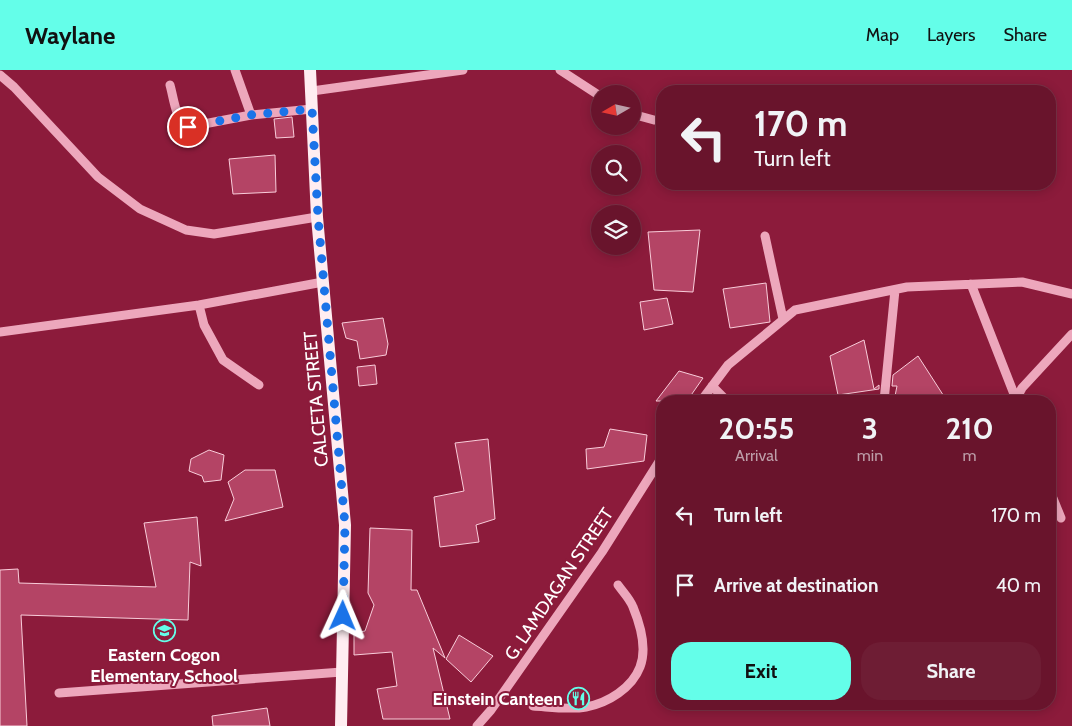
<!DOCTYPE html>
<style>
:root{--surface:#69142c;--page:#6e1d34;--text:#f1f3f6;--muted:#bd9ea9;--line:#7c3348;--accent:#64fee9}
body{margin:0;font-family:Cabin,sans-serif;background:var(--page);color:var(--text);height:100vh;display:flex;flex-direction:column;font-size:19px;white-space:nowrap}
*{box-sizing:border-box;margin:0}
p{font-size:16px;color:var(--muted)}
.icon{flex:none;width:28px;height:28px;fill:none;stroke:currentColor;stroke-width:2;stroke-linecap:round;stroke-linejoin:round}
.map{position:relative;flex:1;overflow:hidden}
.sheet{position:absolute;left:656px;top:325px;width:400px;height:315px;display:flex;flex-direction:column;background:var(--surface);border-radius:20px;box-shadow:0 2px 12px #0003,0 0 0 1px var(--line)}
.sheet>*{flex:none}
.guide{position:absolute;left:656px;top:15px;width:400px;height:105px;border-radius:20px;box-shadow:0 2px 12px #0003,0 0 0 1px var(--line);background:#69142c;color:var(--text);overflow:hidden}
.needle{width:32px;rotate:261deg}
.controls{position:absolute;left:591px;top:15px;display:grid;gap:10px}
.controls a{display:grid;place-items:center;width:50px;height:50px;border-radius:50%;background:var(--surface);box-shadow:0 2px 12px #0003,0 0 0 1px var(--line);font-size:25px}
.pin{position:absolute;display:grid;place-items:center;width:42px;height:42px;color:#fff;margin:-21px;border:2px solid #fff;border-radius:50%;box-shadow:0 1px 5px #0007}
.me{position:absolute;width:55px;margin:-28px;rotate:1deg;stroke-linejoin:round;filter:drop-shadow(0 0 4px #0008)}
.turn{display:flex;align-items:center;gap:18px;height:105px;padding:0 15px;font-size:22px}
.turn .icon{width:65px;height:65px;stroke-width:2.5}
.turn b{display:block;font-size:35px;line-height:42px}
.eta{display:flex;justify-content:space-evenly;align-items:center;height:85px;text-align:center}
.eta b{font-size:30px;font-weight:700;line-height:35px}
.primary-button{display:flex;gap:10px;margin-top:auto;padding:10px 15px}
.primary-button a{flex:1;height:58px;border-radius:20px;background:var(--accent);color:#111;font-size:20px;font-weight:700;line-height:58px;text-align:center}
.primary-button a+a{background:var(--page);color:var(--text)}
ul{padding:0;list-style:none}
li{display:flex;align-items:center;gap:15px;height:70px;padding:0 15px}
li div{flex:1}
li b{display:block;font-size:19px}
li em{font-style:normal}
header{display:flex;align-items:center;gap:30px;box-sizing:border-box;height:70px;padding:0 25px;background:var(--accent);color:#111}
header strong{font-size:24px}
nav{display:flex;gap:28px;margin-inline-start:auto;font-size:18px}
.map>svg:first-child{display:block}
.building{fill:#b44465;stroke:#f9cdda}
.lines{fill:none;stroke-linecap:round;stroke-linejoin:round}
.minor{stroke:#eda7bc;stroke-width:9}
.major{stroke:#ffedf1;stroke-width:12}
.route{stroke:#1a73e8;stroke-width:9;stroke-dasharray:0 16.2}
.labels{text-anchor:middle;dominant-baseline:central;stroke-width:4;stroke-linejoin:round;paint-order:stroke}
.street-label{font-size:18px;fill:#fff;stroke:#8c1b3b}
.poi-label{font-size:18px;font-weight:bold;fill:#fff;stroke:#8c1b3b}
</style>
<header>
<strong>Waylane</strong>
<nav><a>Map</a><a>Layers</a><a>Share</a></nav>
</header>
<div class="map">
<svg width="1072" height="656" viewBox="0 0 1072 656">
<rect width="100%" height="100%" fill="#8c1b3b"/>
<!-- building -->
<path class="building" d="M292 47 294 67 276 68 274 49Z
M275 85 276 122 233 124 229 89Z
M700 160 693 222 654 220 648 162Z
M766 213 770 252 730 258 723 219Z
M667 228 673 254 644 260 640 232Z
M383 248 388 274 386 285 360 289 357 271 346 268 342 253Z
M864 270 874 319 879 315V319L838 325 830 286Z
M918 286 947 331H894L897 316H892L893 305Z
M375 295 377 314 359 316 357 297Z
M679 301 703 308 687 331H656Z
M610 359 647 365 644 391 587 399 586 379 604 377Z
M488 369 495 449 476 455 479 472 440 477 434 427 464 421 455 373Z
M209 380 224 385 221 410 204 412 202 406 189 401 191 389Z
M245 400H275L283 437 225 451 234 429 228 412Z
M197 447 201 496 190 492 188 550 21 545 27 656H0V500L18 499 19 513 156 517 144 453Z
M370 458 412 460 411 520H417L445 588 433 578 450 649H383L377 619 397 616 392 582 354 585V563L365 561 374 535 368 523Z
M459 565 493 586 471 612 446 589Z
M267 638 270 656H213L212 646Z"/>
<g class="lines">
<!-- minor -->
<path class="minor" d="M235 0 251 45
M560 0 600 26
M0 5 14 17 98 107 140 139 186 160 214 164 317 147
M170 15C174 29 175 49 188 57L251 45 312 39
M312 21 463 0
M632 44 654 50
M765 166 783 249
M971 214 1014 324 1015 331
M199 235 204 255 223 290 259 315
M0 262 199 235 323 212
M712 316 727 331
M701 331 728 295 795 240 907 217 1022 212 1072 224
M884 331 895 220
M1015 331 1022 318 1072 264
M1050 421 1061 448
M59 623 342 602
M533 636C550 637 570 640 586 637 608 633 632 618 640 597 647 579 640 554 633 537 630 529 623 522 618 515
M477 656 491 640 602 482 662 387"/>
<!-- major -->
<path class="major" d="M310 0 317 147 345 455 341 656"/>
</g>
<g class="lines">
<!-- route -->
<path class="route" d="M188 57 250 45 312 39 318 147 345 455 343 546"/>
</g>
<!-- icons -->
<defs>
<symbol id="school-ring" viewBox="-11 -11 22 22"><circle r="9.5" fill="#8c1b3b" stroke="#64fee9" stroke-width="1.5"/><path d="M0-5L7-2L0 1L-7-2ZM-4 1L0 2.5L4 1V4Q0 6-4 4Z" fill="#64fee9"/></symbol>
<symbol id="restaurant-ring" viewBox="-11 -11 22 22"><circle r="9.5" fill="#8c1b3b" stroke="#64fee9" stroke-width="1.5"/><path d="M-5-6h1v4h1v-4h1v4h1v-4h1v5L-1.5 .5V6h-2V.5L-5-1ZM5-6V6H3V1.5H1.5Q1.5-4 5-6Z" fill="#64fee9"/></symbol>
</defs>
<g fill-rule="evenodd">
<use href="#school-ring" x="152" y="548" width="25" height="25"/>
<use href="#restaurant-ring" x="566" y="616" width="25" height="25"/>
</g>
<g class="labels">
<!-- street labels -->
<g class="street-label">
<text transform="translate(316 329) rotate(-95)">CALCETA STREET</text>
<text transform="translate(559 514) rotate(-56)">G. LAMDAGAN STREET</text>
</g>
<!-- poi labels -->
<g class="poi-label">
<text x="164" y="585">Eastern Cogon<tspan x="164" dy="21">Elementary School</tspan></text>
<text x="563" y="629" text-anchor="end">Einstein Canteen</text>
</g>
</g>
</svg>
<div class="controls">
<a><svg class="needle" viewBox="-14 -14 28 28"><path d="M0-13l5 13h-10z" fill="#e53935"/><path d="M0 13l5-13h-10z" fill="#bd9ea9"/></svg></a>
<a><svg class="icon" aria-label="search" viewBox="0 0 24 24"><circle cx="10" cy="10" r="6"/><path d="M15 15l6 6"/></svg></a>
<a><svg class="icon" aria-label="layers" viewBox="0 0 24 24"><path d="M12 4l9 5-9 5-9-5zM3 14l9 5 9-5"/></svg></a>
</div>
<div class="pin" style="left:188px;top:57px;background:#d93025"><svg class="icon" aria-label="arrive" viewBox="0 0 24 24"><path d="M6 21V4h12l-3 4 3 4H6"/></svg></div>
<svg class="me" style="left:343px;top:546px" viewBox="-20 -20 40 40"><path d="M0-17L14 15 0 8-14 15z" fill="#1a73e8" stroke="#fff" stroke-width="4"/></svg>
<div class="guide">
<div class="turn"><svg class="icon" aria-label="left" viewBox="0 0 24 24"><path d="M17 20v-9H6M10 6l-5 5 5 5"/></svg><div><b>170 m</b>Turn left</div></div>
</div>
<section class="sheet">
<div class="eta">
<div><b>20:55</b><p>Arrival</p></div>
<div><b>3</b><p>min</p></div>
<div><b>210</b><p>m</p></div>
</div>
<ul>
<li><svg class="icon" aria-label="left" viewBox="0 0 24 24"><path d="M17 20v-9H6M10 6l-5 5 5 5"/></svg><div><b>Turn left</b></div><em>170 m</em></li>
<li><svg class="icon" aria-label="arrive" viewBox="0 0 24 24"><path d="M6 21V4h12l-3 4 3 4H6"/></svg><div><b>Arrive at destination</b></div><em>40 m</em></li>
</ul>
<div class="primary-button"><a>Exit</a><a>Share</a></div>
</section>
</div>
